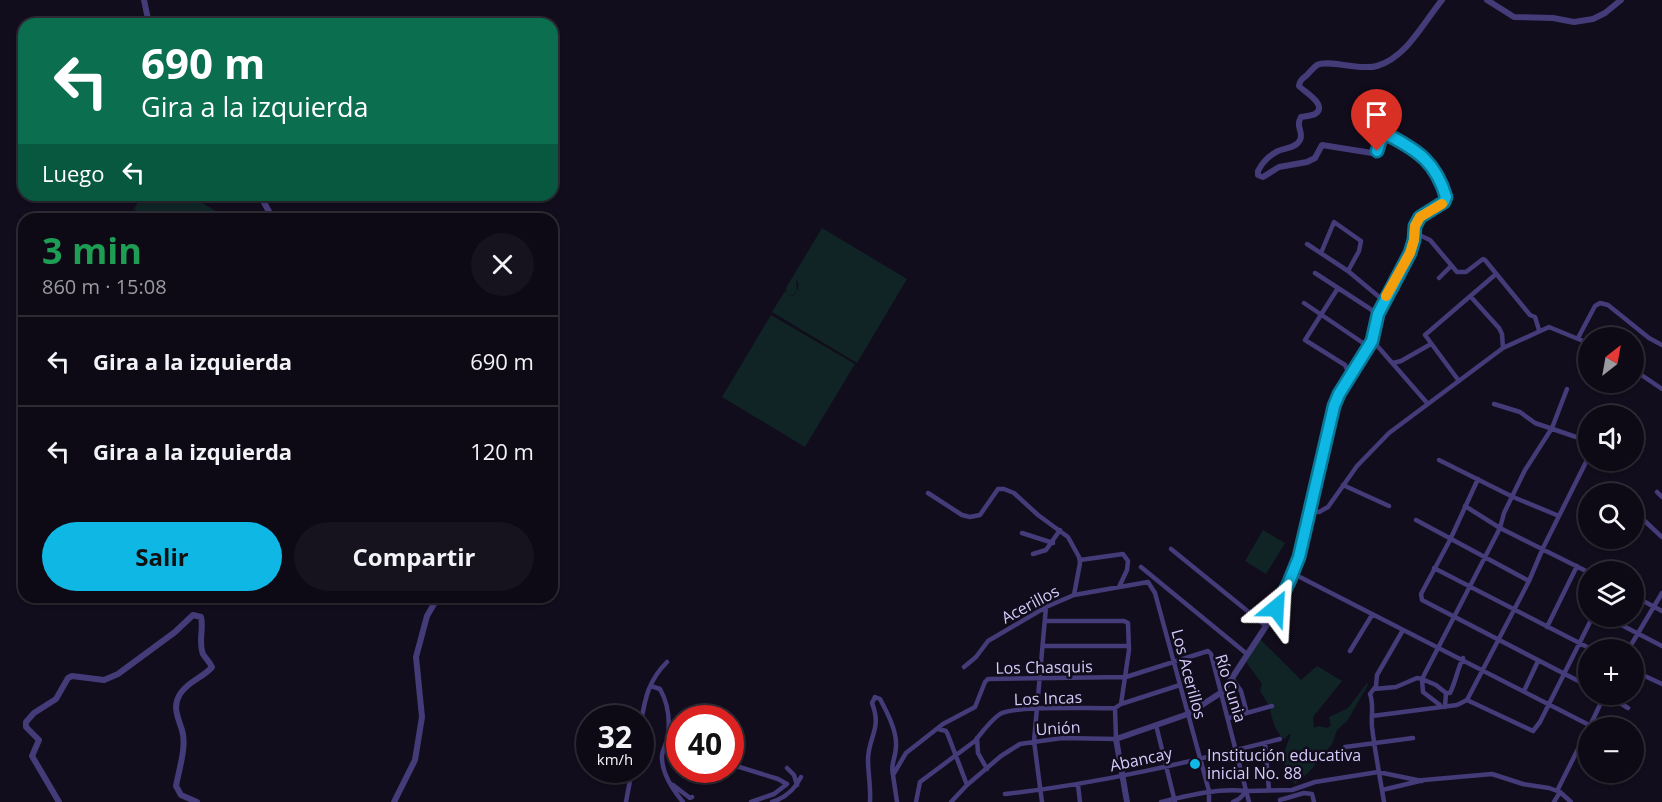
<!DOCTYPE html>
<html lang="es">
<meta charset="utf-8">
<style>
:root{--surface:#0d0a15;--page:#16131e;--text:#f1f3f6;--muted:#9a9aa0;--line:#2d2b34;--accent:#0fb7e5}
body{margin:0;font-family:"Open Sans",sans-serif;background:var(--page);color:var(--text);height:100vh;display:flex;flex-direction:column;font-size:22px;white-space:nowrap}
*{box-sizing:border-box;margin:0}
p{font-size:20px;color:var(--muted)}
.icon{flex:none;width:33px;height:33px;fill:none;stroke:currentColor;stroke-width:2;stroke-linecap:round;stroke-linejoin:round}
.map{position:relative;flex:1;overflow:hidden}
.drawer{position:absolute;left:18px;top:213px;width:540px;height:390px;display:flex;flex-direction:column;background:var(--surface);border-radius:18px;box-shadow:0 2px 4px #0004,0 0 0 2px var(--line)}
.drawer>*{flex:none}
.top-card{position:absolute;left:18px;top:18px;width:540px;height:183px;border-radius:18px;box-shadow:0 2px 4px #0004,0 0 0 2px var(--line);background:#0b6e4f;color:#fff;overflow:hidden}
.needle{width:39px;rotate:31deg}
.fabs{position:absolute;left:1578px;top:327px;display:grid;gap:12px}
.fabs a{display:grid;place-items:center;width:66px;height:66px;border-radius:50%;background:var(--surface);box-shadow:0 2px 4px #0004,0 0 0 2px var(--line);font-size:30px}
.speed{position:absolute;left:576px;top:705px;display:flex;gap:12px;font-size:30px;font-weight:700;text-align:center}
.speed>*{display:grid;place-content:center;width:78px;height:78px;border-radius:50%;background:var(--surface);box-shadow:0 2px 4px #0004,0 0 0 2px var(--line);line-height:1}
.speed small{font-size:15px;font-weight:400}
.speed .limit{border:9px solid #d22;background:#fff;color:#111}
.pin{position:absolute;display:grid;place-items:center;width:51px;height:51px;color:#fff;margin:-62px -26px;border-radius:50% 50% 50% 0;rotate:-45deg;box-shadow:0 0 6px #0007}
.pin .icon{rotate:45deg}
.me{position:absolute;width:66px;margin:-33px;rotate:27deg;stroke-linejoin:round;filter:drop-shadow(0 0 4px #0008)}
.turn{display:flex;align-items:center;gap:21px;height:126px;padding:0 24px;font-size:27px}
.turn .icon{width:78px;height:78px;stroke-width:2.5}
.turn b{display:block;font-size:42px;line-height:51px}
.then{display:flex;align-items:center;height:57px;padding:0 24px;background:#0003;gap:12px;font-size:22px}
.round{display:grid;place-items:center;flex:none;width:63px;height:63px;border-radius:32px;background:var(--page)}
.overview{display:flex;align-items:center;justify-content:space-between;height:102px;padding:0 24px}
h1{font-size:36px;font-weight:700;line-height:45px;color:#1e9e55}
.button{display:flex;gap:12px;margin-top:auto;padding:12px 24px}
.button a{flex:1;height:69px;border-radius:36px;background:var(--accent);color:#111;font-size:24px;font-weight:700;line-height:69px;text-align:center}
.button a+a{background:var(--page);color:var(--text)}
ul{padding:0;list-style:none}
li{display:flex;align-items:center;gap:18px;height:90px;padding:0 24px;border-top:2px solid var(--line)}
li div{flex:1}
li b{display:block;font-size:22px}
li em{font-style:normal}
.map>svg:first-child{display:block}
.green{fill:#102426}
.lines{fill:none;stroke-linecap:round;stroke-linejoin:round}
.minor{stroke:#443b79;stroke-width:4.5}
.tertiary{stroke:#443b79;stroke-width:6}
.route-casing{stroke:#0a7795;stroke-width:15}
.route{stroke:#0fb7e5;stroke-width:10}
.slow{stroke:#f59e0b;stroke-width:10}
.poi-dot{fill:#0fb7e5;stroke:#110d1c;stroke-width:2}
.labels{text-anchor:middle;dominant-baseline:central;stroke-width:5;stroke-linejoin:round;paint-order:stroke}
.street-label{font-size:16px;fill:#d6ccfc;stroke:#110d1c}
.poi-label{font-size:16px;fill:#d6ccfc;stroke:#110d1c;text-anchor:start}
</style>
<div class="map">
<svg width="1662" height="802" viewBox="0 0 1662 802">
<rect width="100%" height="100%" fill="#110d1c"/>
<!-- green -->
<path class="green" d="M142 195H189L229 219H128L133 210 140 214 134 209Z
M822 228 907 279 857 363 772 312 785 291 792 297C798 292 801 286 796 279L797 291 792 296 787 293 786 288Z
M771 315 855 364 805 447 722 397Z
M1263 530 1285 543 1266 574 1245 561Z
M1258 637 1301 680 1317 666 1342 681 1313 717 1314 728 1318 726 1327 728 1331 726 1329 717 1348 708 1367 683 1368 685 1347 721 1337 730 1332 744 1309 772 1295 784C1282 764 1281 756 1291 735L1289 734 1285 739 1281 737 1274 725 1270 710 1272 706 1268 704 1260 691 1262 684 1244 659Z"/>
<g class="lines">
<!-- minor -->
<path class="minor" d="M1415 233 1430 240 1457 272H1466L1483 259 1485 260 1530 315 1535 317 1539 330
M1307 244 1348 271 1384 301
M1321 253 1334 222 1361 241 1359 251 1348 271
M1315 273 1378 314
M1439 278 1451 266
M1338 288 1305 340 1345 365 1350 376
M1471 297 1499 328 1502 334 1503 348
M1304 303 1369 347
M1578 338 1595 306 1600 303 1608 305 1649 338 1662 345
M1373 341 1428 404
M1393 363 1401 361 1431 344
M1634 370 1662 389
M1459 381 1425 335 1496 274
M1494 404 1520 412 1535 423 1582 439 1588 447
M1439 460 1513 497 1559 516
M1478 479 1450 540 1421 594 1422 600 1588 686
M1343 485 1389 506
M1657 492 1662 497
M928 493 962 515 970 517 980 515 998 489H1004L1014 493 1038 515 1068 537 1079 557 1080 563 1074 595
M1465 506 1500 528 1588 572
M1309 511 1319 512 1328 507 1357 466 1389 433 1503 348 1549 327 1588 343
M1634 511 1662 537
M1416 520 1529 581
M1022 533 1053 543
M1171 549 1266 626
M1033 554 1046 550 1060 530
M1080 560 1123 554 1128 561 1127 570 1119 587
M1141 567 1247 654
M1434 568 1593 650
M1292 573 1595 728
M1634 596 1662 611
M1604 616 1662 646
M1547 627 1577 566
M1043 646H1129
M1628 650 1662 593
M1350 651 1372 615
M964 667 976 657 988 641 1046 607 1074 595 1148 582 1155 593 1209 791V802
M1634 671 1662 684
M1232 678 1241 691 1247 713
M651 686 660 689C668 703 670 720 668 736 667 743 663 748 662 755 661 772 673 790 683 802
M1374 689 1396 687 1417 678 1422 679 1423 692 1440 705 1439 707
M1524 691 1538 661
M1446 693H1450C1456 681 1457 670 1463 658
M1606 694 1628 708
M1467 700 1533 731 1540 722 1593 616
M1121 704 1180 685
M1445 707 1446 693 1436 685 1422 679 1500 528 1504 513 1525 470 1552 428 1567 389
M1372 716 1457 705 1467 700 1529 581 1543 548 1588 458
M1229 718 1272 706
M1156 725 1175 802
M640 727C645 700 647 682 667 662
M1589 728 1605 694
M938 729 946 731 948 735 967 785
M977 738 978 753 987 769
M1265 743 1269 790
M1345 747 1413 738
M730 764 778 779 787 784 774 794 751 802
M787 768 794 775 797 785
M673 785 690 798 692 797
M1078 785 1080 802
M1382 790 1424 780 1492 774 1523 784 1549 788 1560 792 1571 802
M1557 791 1588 729
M1005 794C1098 784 1190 762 1280 739
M1280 800 1304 793 1312 794 1314 802
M626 802 632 770
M772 802C785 798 795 789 801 777
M870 802C871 788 868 773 868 759 869 735 882 729 872 703L875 697 880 699C887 712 897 731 896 746 896 758 890 764 893 775
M897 802 893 775 906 753 943 724 975 707 985 682 988 679 1126 677 1208 651 1211 654 1249 802
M916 802 920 782 975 741C982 732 990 721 1000 714 1014 705 1094 709 1115 708
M951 802 967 785 1001 756 1020 744 1062 738 1116 739 1115 708 1121 704 1129 650 1128 623 1124 621H1045
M1042 802 1034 741 1046 607
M1161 802C1190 795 1217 788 1247 791
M1233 802 1239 799 1247 791 1292 790 1315 782 1378 772 1422 781
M1384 802C1380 777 1375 752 1372 727 1371 715 1374 704 1370 694L1376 686 1377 675 1403 630
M1554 802 1560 792"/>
<!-- tertiary -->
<path class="tertiary" d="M144 0 149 24
M1487 0 1514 17 1553 18 1574 22 1593 19 1605 13 1621 0
M260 195 273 219
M59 802 32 756 39 740 26 727V722L34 713 56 699 68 678 72 676 104 680 118 674 175 632 193 615 201 617C204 629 198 642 203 654 206 659 210 662 212 667 203 678 189 680 180 694 172 707 178 717 182 730 187 746 179 769 176 786L181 795 197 802
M394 802 415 760 422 717 416 657 427 616 438 597
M1127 802 1116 739 1188 714 1222 692 1232 678 1270 620 1289 582 1298 557 1334 406 1339 394 1373 341 1378 314 1410 253 1414 240 1415 226 1420 217 1444 202 1447 197C1436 164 1419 151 1388 135L1380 139 1377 151 1372 153 1322 145 1315 158 1307 162 1279 167 1263 177 1258 175V171C1262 163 1270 155 1278 151 1285 148 1296 148 1300 140 1304 132 1295 127 1301 117 1305 116 1311 116 1315 114 1329 105 1303 91 1299 86 1300 80 1302 79 1307 75 1310 72 1313 68 1317 65 1329 59 1360 71 1377 66 1407 57 1423 23 1442 0"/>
</g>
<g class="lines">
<defs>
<path id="route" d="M1276 608 1289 582 1299 557 1334 406 1339 394 1372 341 1378 314 1410 253 1414 240 1415 226 1420 217 1444 202 1446 197C1436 163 1419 151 1388 135 1379 137 1380 143 1377 151"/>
</defs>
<!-- route casing -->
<use href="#route" class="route-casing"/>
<!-- route -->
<use href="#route" class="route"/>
<!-- slow -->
<path class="slow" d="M1386 296 1410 253 1414 240 1415 226 1420 217 1442 204"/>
</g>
<!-- markers -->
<circle class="poi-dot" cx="1195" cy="764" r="6"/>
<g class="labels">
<!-- street labels -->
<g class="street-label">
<text transform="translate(1030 604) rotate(-28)">Acerillos</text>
<text transform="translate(1044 667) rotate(-1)">Los Chasquis</text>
<text transform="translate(1189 674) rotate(75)">Los Acerillos</text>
<text transform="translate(1231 688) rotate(73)">Río Cunia</text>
<text transform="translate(1048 698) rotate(-2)">Los Incas</text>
<text transform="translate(1058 728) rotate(-3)">Unión</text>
<text transform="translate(1141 759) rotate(-12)">Abancay</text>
</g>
<!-- poi labels -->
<g class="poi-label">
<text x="1207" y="755">Institución educativa<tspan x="1207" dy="18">inicial No. 88</tspan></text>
</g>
</g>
</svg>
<div class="fabs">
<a><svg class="needle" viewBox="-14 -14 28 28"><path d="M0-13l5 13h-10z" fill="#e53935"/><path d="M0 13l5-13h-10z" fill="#9a9aa0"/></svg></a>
<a><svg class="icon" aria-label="sound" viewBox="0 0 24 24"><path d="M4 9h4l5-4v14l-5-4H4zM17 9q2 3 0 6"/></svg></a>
<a><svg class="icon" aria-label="search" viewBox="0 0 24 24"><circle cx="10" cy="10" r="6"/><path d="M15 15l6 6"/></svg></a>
<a><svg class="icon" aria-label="layers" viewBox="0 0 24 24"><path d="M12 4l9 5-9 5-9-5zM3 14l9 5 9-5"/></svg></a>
<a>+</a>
<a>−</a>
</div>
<div class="speed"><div>32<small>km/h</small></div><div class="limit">40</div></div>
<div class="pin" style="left:1377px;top:151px;background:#d93025"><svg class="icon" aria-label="arrive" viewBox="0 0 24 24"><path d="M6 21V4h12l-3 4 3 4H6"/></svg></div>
<svg class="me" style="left:1276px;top:608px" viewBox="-20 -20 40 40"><path d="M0-17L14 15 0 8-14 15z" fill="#0fb7e5" stroke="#fff" stroke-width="4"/></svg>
<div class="top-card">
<div class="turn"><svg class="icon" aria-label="left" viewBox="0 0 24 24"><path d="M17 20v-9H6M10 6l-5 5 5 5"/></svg><div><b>690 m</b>Gira a la izquierda</div></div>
<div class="then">Luego<svg class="icon" aria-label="left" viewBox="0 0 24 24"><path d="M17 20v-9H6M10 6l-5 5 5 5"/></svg></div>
</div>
<section class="drawer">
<div class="overview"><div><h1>3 min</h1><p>860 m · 15:08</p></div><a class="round"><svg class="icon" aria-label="close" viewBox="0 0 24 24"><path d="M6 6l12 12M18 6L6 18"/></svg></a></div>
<ul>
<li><svg class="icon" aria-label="left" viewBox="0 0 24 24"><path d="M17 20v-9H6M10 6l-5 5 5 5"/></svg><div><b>Gira a la izquierda</b></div><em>690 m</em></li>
<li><svg class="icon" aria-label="left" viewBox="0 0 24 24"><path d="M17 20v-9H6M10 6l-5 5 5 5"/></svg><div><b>Gira a la izquierda</b></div><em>120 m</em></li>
</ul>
<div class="button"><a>Salir</a><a>Compartir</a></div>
</section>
</div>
